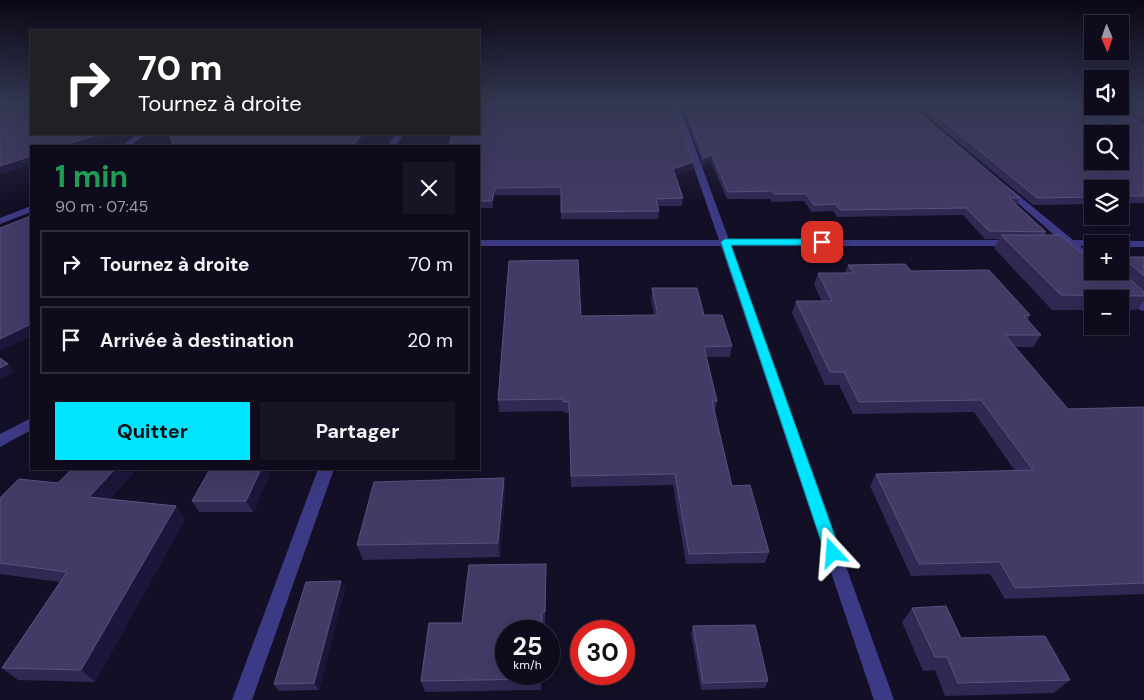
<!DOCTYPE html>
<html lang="fr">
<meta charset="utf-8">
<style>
:root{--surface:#0e0b1c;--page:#171425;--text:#f1f3f6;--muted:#9b9ba3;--line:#2e2b3b;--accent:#00e5ff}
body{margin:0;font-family:"DM Sans",sans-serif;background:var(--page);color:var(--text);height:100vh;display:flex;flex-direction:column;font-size:19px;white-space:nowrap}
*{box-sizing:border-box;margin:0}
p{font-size:16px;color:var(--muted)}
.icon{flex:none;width:28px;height:28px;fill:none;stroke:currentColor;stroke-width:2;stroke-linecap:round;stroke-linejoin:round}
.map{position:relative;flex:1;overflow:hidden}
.drawer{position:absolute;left:30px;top:145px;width:450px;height:325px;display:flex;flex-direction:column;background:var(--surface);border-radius:0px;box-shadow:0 5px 20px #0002,0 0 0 1px var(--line)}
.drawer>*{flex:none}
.top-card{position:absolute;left:30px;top:30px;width:450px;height:105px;border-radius:0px;box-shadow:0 5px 20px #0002,0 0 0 1px var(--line);background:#202124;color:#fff;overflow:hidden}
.needle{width:32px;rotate:178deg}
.controls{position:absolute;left:1084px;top:15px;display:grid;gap:10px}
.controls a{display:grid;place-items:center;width:45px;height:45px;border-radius:0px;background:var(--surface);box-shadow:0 5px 20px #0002,0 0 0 1px var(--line);font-size:25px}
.speed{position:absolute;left:495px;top:620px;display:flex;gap:10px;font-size:25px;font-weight:700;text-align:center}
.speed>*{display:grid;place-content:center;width:65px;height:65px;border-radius:50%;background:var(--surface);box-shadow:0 5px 20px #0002,0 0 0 1px var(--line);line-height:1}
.speed small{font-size:12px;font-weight:400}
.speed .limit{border:8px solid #d22;background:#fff;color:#111}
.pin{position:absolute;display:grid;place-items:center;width:42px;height:42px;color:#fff;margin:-21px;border-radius:10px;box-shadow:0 2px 8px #0006}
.me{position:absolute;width:55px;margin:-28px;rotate:341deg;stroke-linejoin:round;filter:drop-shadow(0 0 4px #0008)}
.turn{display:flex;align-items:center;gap:18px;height:105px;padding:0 25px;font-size:22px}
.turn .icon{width:65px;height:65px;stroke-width:2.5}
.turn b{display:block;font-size:35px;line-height:42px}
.round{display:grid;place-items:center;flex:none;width:52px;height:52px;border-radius:0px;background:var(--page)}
.head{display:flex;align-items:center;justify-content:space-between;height:85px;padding:0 25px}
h1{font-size:30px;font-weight:700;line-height:38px;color:#1e9e55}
.action{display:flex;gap:10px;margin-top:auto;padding:10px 25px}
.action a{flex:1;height:58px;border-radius:0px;background:var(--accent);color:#111;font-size:20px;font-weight:700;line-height:58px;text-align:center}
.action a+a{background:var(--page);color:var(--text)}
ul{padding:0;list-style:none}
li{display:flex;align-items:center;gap:15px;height:68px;margin:0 10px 8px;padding:0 15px;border:2px solid var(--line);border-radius:0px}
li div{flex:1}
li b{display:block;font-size:19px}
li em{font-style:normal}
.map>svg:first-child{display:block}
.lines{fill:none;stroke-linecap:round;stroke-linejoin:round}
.street{fill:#3d3a85;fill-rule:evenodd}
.wall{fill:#312854}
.shaded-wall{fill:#1d163a}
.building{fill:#433a66;stroke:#5a527e;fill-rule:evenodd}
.route{fill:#00e5ff;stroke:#0095a6}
</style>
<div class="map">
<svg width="1144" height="700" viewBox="0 0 1144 700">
<rect width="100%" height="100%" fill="#130f26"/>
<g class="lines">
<!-- street -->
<path class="street" d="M672 104H679L729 240H1014L1019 243 1014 246H731L894 700H874L721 246H479V240H719Z
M137 134H146L130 146H121Z
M395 134H403L396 146H388Z
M1007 186 1073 240 1144 241V247H1120V244H1092V246H1080L1092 257V265L1088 264 1068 246 1050 245V241L1060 240 1004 191V187Z
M31 206V212L0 224V218Z
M1098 271H1110L1144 302V311L1140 310Z
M31 418V430L0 447V434Z
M318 469H334L252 700H232Z"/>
</g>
<!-- wall -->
<path class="wall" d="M681 104H909L1020 198 1016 205 1046 232 1045 235 1086 257 1120 271V260L1122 257H1144V301L1137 310H1120V299H1092V310H1052L994 248 999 239H985L963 215 837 217 833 211 812 212 804 201 772 202 770 199H727L711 162 703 165Z
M913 104H1092L1123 114 1109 106H1120V104H1144V203H1120V189H1092V204L1033 205Z
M479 146 693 162V169L675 175 683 198 682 206H657L659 211 658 219H561V195H495L493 208H479Z
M848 265 911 271 1030 315 1028 320 1041 335 1033 347H1015L1068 409 1144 407V594L1005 599 990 574 911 576 870 486 876 474 1015 471 974 412 853 414 839 385H825L792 313 796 301H822L814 285 818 273H845Z
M652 288 704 315 732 346 730 357H706L717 401 715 412 732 486 769 552 765 563 686 564 673 485 571 487 569 413H564L563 411 499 412 498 400 654 315 651 299Z
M72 469H137L110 499 176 506 185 519 95 682 18 680 2 668 60 582 0 574V498L58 483Z
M272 469 253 512H199L192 501Z
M504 478 505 493 500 557 363 560 357 545Z
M546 564V576L545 624H543L506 674H542L541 690 425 692 421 681 462 623Z
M341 581 345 589 319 690 279 691 274 684Z
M912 608 961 638 1070 680 1054 693 945 696 935 670 923 671 902 622Z
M693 626 768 681 765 688 701 690 691 633Z"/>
<!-- shaded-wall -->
<path class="shaded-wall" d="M100 134H124L86 146H61Z
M362 134H367L359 146H353Z
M712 155 711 162 703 165 704 158Z
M31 156V164L0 175V166Z
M693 162V169L672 176 673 169Z
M495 188V195L493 208 492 201Z
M31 324V336L0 351V339Z
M8 364 15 372 0 380V368Z
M115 469H137L100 510 89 497Z
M261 469H272L253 512 246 501Z
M504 478 505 493 500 557 498 543Z
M176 506 185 519 95 682 81 670Z
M341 581 345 589 319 690 314 683Z
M541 674H542L541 690 540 679Z"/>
<!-- building -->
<path class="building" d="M0 104H31V134H100L61 146H31V156L0 166Z
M479 104H673L693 162 673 169 683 198 656 199 659 211 561 212V187L495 188 492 201H479V146H449L452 134H479Z
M684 104H909L1020 198H1009L1046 232 989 231 966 208 840 210 835 204 814 205 806 194H774L772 191 728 192 712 155 704 158Z
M923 104H1092V106H1108L1144 125V196H1120V189H1092V197L1037 198ZM1092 134H1120V161H1092Z
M1120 104H1144V117Z
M169 134H362L353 146H173Z
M31 216V324L0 339V228Z
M1001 235H1061L1086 257H1092V271H1120V270L1144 292V296L1061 295Z
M1122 257H1144V276Z
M578 260 581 316 658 315 652 288H697L704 315H722L732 346 704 347 717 401H712L732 486 750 485 769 552 689 554 675 474 571 476 569 402H563V399L498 400 509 261Z
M905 264 911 271 989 270 1030 315 1024 316 1041 335H1005L1068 409 1144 407V583L1015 588 1000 562 919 564 876 474 1033 470 981 400 859 402 844 372H830L796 301H832L818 273H854L848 265Z
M0 358 8 364 0 368Z
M72 469H115L89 497 176 506 81 670 2 668 67 572 0 563V498L19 479 58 483Z
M210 469H261L246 501H192Z
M504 478 498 543 357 545 374 482Z
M546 564 545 612H542L541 631H506V674H541L540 679 421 681 429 623H462L469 565Z
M341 581 314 683 274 684 306 582Z
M946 606 961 638 1045 636 1070 680 958 683 947 657H935L912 608Z
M755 625 768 681 703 683 693 626Z"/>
<!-- sky -->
<linearGradient id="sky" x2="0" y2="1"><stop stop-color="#0a0815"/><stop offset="0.51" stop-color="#333752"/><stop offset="1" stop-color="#333752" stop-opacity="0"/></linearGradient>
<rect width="1144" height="202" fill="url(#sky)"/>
<!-- route -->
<path class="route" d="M725 239H822L826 242 822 245H731L841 553 839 558 833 560 827 558 825 553 721 242Z"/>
</svg>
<div class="controls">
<a><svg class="needle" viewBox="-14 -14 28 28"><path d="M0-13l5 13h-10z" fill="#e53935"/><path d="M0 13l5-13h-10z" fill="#9b9ba3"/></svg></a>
<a><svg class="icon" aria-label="sound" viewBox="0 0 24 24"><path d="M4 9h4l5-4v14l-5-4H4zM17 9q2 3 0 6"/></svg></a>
<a><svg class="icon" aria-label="search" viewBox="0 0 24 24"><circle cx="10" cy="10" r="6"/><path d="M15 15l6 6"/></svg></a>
<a><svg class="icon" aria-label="layers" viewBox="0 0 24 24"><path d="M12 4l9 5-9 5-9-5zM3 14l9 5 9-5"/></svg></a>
<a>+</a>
<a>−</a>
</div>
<div class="speed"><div>25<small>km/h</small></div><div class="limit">30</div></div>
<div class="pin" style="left:822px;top:242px;background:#d93025"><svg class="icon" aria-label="arrive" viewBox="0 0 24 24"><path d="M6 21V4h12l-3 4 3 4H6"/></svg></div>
<svg class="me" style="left:833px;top:553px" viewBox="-20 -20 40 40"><path d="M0-17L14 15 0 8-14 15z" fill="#00e5ff" stroke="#fff" stroke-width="4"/></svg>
<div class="top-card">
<div class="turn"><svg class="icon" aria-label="right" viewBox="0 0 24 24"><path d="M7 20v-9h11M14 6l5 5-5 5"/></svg><div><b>70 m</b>Tournez à droite</div></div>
</div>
<section class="drawer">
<div class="head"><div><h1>1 min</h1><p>90 m · 07:45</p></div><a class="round"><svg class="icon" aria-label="close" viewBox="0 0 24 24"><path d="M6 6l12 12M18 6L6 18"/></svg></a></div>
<ul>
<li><svg class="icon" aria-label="right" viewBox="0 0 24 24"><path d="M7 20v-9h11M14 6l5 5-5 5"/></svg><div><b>Tournez à droite</b></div><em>70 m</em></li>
<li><svg class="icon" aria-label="arrive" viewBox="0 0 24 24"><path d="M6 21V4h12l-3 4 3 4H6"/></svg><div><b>Arrivée à destination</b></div><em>20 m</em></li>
</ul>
<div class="action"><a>Quitter</a><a>Partager</a></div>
</section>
</div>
